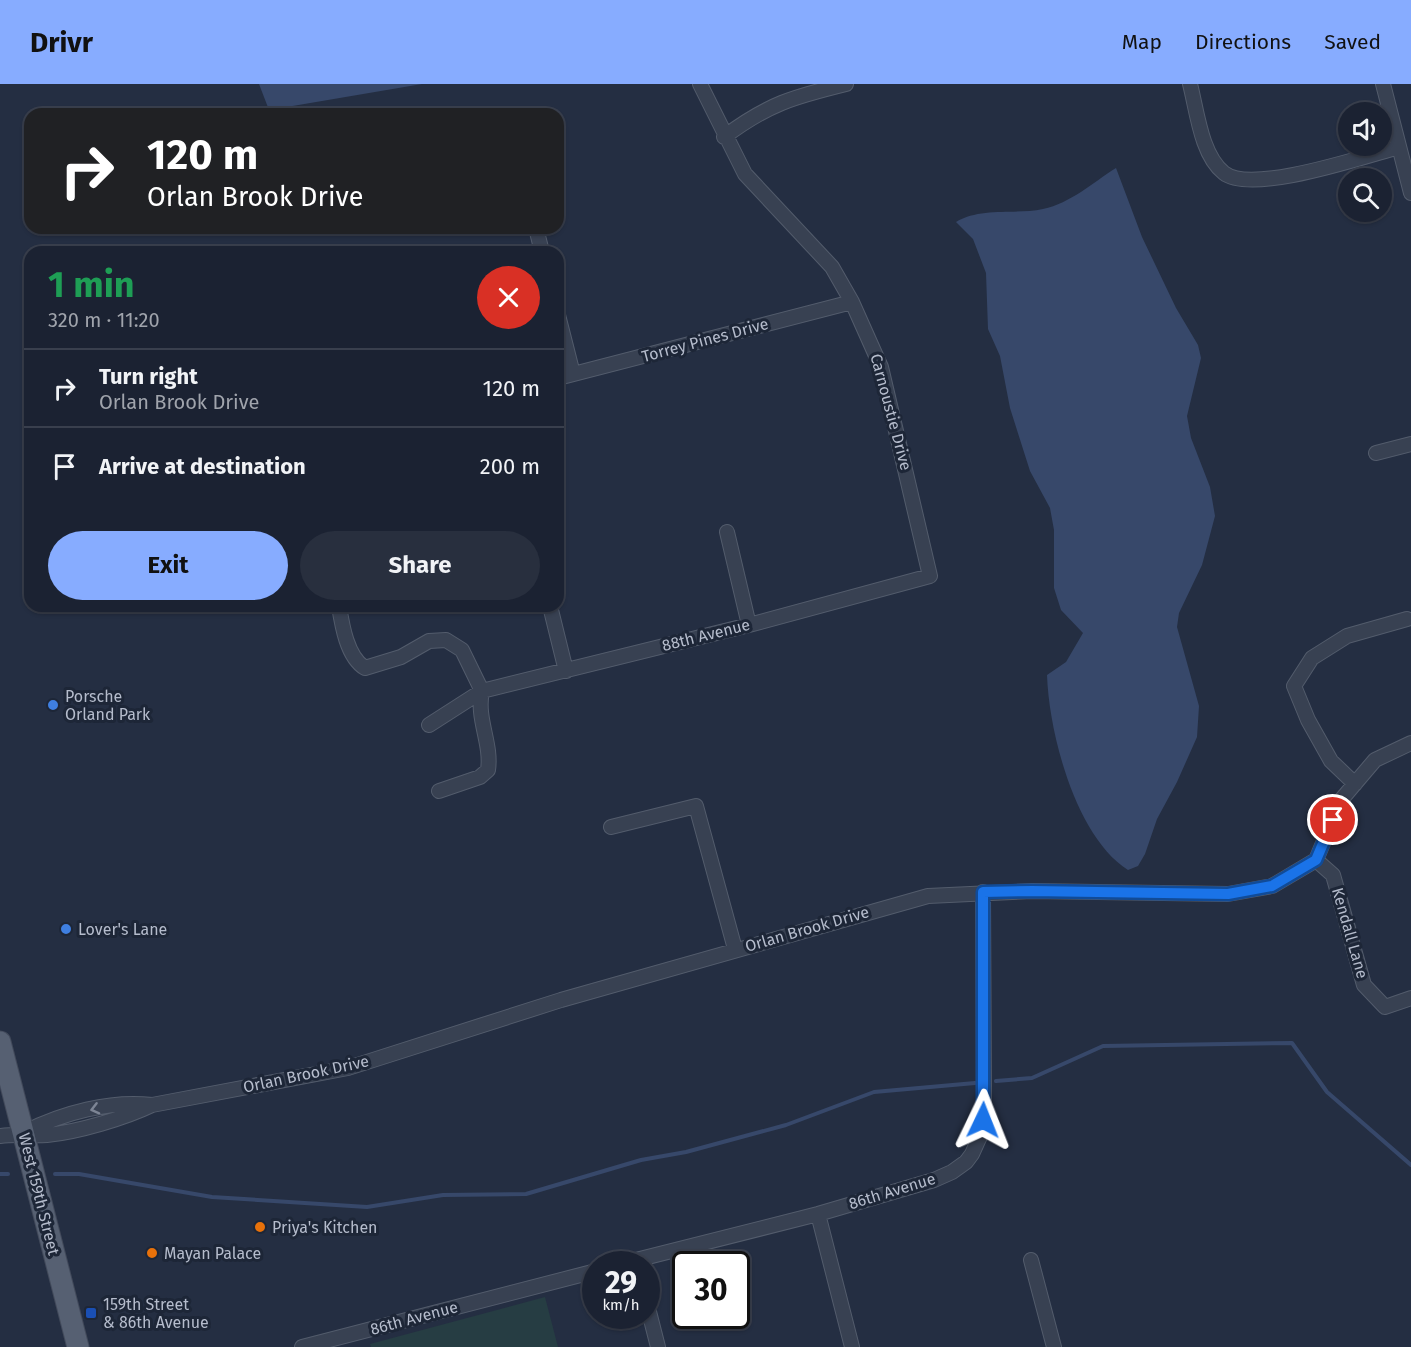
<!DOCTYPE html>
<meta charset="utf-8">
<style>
:root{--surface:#1b2232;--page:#282f3e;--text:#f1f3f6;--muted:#a0a4ac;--line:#393f4d;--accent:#87acff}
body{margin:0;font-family:"Fira Sans",sans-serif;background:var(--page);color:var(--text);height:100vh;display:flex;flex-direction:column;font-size:22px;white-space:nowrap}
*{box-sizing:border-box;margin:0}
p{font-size:20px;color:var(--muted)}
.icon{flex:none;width:33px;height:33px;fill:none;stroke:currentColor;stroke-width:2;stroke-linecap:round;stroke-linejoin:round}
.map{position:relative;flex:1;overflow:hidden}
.drawer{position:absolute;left:24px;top:162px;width:540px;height:366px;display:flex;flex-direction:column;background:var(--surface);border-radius:18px;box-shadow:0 2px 4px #0004,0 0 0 2px var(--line)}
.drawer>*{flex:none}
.top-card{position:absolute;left:24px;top:24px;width:540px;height:126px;border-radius:18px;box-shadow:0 2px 4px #0004,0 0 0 2px var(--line);background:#202124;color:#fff;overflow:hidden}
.controls{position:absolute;left:1338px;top:18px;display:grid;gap:12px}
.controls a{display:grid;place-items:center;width:54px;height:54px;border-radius:50%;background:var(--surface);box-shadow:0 2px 4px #0004,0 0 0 2px var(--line);font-size:30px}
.speed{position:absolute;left:582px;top:1167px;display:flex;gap:12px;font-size:30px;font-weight:700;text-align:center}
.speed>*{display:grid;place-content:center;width:78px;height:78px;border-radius:50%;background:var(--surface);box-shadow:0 2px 4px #0004,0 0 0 2px var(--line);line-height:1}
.speed small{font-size:15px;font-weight:400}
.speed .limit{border:3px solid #111;border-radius:9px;background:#fff;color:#111}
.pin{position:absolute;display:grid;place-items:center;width:51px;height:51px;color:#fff;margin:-26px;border:3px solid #fff;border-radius:50%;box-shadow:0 2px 6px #0007}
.me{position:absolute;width:66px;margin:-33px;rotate:2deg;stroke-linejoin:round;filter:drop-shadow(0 0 4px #0008)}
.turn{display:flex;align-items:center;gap:21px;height:126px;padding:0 24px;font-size:27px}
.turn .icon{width:78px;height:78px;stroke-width:2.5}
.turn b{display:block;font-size:42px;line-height:51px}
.round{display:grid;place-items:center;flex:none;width:63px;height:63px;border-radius:32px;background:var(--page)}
.summary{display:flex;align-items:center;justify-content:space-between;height:102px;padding:0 24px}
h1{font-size:36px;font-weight:700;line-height:45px;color:#1e9e55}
.primary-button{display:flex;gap:12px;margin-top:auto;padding:12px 24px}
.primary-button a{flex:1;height:69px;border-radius:36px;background:var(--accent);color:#111;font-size:24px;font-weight:700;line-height:69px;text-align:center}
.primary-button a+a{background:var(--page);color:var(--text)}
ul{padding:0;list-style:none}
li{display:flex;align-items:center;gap:18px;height:78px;padding:0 24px;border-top:2px solid var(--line)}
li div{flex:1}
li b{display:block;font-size:22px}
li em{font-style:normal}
header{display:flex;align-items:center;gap:36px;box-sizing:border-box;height:84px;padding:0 30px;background:var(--accent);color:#111}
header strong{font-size:28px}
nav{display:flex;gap:33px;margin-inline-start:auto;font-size:21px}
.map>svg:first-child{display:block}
.green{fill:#263d43}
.water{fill:#37486a}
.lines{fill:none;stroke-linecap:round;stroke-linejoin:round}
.stream{stroke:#37486a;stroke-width:4}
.minor-casing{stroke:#535c6c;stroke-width:16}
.primary-casing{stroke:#424a5b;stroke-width:23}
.minor{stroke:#384152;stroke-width:14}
.primary{stroke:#566072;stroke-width:21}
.oneway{stroke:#7d8595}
.route-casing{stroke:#114b97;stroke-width:15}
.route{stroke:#1a73e8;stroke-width:10}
.shop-dot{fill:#3f7fe0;stroke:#1d2637;stroke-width:2}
.food-dot{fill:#e8710a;stroke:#1d2637;stroke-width:2}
.transit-dot{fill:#1a4fb4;stroke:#1d2637;stroke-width:2}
.labels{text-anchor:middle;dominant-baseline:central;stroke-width:6;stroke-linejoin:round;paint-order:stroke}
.street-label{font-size:16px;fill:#b5bccc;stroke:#1d2637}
.poi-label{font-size:16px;fill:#b5bccc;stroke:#1d2637;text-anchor:start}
</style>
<header>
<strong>Drivr</strong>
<nav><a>Map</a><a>Directions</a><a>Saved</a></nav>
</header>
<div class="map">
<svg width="1411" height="1263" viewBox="0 0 1411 1263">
<rect width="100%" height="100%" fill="#242e42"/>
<!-- green -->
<path class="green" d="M545 1213 558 1263H371L370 1260Z"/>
<!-- water -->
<path class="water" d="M259 0H422L269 26Z
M1116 84 1142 153 1176 224 1198 261 1201 274 1187 332 1191 354 1210 403 1215 432 1202 481 1179 529 1177 543 1199 622 1197 653 1177 698 1157 735 1145 770 1138 782 1128 786C1076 753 1049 650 1047 591L1066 578 1083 549 1061 526 1054 504V446L1050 424 1030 387 1010 324 1000 272 988 245 986 189 973 155 956 138C981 123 1014 131 1043 125 1071 119 1092 99 1116 84Z"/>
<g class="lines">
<!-- stream -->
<path class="stream" d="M996 997 1032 994 1103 962 1292 959 1327 1008 1411 1081
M0 1090H8
M55 1090H79L212 1113 367 1123 443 1111 526 1110 641 1076 686 1068 786 1041 874 1008 975 999"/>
<defs>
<path id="minor" d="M1190 0C1197 27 1201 71 1224 89 1252 111 1365 72 1399 63
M1383 0 1411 109
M724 53C768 20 793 13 846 0
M536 144 542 168
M558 231 573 290
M558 294 852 218
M1376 369 1411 360
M727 448 749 541
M339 522C342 541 347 573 365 584L401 573 429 557 446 556 462 566 482 607 429 641
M550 522 566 587
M1355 700 1331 677 1308 636 1294 602 1312 574 1347 552 1407 535
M439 707 480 693 488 686C492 659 476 635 482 607L749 541 930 492 881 283 852 218 832 183 745 90 700 0
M611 743 696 722 735 865
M1316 776 1333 791 1364 901 1385 923 1411 914
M25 1048C62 1029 111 1016 152 1021
M0 1052C16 1050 31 1052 47 1051 78 1048 125 1034 152 1021L348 984 561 916 928 812 1032 807 1228 810 1272 802 1316 776 1341 716 1375 676 1411 659
M818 1130 852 1263
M1031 1176 1054 1263
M620 1180 818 1130 934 1096 952 1088 966 1078 972 1070 982 1048 984 1024 983 808
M646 1216 658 1263
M302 1263 596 1187"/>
<path id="primary" d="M0 958 78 1263"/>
</defs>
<!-- minor casing -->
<use href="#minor" class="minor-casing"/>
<!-- primary casing -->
<use href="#primary" class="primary-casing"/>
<!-- minor -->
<use href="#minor" class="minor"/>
<!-- primary -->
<use href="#primary" class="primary"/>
</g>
<!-- one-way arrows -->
<defs><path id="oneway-chevron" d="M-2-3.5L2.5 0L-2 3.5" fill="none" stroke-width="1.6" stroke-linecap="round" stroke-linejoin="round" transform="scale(1.5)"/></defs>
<use class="oneway" href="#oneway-chevron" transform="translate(95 1025) rotate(166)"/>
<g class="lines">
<defs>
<path id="route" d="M983 1036V808L1032 807 1228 810 1272 802 1316 776 1333 736"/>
</defs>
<!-- route casing -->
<use href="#route" class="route-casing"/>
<!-- route -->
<use href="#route" class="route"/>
</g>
<!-- markers -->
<g class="shop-dot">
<circle cx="53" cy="621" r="6"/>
<circle cx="66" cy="845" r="6"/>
</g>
<g class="food-dot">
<circle cx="260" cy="1143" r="6"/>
<circle cx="152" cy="1169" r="6"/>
</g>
<rect class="transit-dot" x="85" y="1223" width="12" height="12" rx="3"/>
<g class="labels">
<!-- street labels -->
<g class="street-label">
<text transform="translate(705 256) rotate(-15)">Torrey Pines Drive</text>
<text transform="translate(891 328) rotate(75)">Carnoustie Drive</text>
<text transform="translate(706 551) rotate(-14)">88th Avenue</text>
<text transform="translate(807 845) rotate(-16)">Orlan Brook Drive</text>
<text transform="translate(1350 849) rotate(74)">Kendall Lane</text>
<text transform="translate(306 990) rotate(-12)">Orlan Brook Drive</text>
<text transform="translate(892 1107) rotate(-17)">86th Avenue</text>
<text transform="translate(39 1110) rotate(76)">West 159th Street</text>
<text transform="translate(414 1234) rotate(-15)">86th Avenue</text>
</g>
<!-- poi labels -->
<g class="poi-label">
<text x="65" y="612">Porsche<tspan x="65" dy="18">Orland Park</tspan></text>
<text x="78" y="845">Lover's Lane</text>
<text x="272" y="1143">Priya's Kitchen</text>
<text x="164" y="1169">Mayan Palace</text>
<text x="103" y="1220">159th Street<tspan x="103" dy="18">&amp; 86th Avenue</tspan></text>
</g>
</g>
</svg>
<div class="controls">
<a><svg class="icon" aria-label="sound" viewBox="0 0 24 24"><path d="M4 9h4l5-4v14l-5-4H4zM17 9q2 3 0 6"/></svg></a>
<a><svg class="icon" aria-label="search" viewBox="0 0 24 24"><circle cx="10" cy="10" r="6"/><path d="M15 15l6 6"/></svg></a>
</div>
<div class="speed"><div>29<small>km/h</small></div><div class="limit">30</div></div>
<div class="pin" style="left:1333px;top:736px;background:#d93025"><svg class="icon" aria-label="arrive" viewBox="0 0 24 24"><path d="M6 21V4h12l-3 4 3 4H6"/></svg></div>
<svg class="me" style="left:983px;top:1036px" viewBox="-20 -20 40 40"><path d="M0-17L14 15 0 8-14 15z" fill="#1a73e8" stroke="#fff" stroke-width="4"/></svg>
<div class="top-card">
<div class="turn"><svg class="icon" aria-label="right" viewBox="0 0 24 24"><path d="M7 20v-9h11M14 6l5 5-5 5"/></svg><div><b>120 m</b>Orlan Brook Drive</div></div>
</div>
<section class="drawer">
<div class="summary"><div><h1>1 min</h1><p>320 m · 11:20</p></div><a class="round" style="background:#d93025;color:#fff"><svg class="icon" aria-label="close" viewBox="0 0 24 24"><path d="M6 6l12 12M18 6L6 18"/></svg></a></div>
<ul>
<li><svg class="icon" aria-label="right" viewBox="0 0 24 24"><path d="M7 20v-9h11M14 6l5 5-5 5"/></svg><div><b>Turn right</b><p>Orlan Brook Drive</p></div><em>120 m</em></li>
<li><svg class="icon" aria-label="arrive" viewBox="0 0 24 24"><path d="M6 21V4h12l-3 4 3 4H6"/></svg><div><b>Arrive at destination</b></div><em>200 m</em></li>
</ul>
<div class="primary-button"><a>Exit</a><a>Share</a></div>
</section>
</div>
